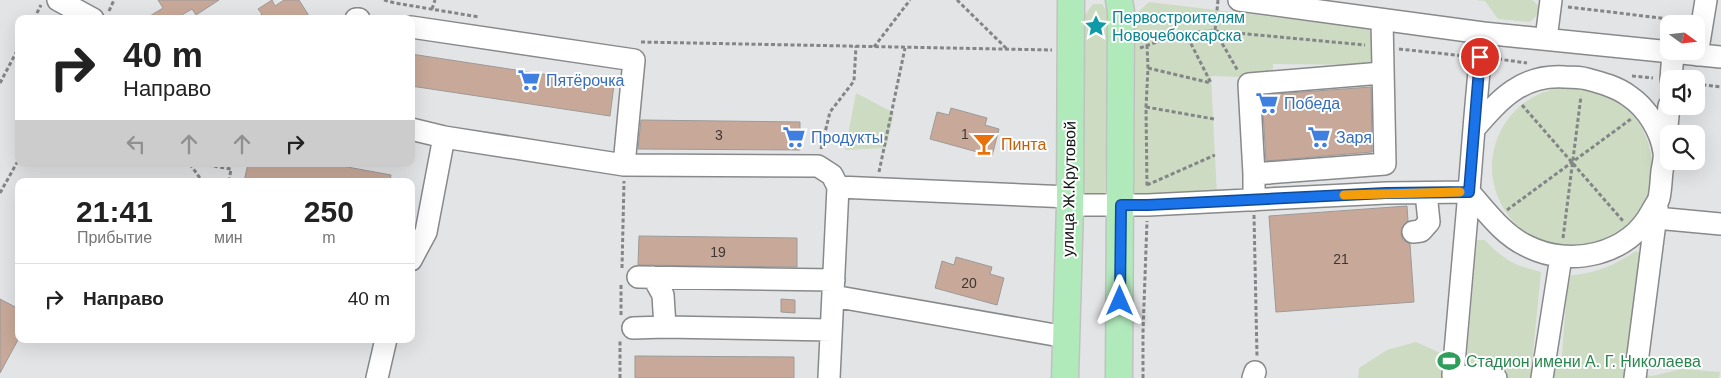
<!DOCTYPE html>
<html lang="ru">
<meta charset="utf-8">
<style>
:root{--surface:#fff;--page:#f2f2f2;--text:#222;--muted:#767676;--line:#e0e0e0}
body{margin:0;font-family:Helvetica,sans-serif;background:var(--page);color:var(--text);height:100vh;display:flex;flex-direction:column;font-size:19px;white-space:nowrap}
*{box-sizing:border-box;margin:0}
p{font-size:16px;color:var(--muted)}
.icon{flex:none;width:28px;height:28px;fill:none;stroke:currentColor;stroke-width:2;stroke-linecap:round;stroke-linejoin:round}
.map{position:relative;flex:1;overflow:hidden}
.details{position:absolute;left:15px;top:178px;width:400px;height:165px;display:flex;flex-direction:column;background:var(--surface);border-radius:10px;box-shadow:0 5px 20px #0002}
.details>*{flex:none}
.hud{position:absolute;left:15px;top:15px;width:400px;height:152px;border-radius:10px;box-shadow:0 5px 20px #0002;background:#fff;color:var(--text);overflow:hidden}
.needle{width:32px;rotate:105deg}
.fabs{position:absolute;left:1660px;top:15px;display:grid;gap:10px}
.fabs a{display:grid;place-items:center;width:45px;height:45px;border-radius:10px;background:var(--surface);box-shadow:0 5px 20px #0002;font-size:25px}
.pin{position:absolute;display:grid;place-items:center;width:42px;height:42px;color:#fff;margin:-21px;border:2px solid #fff;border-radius:50%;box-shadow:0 1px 5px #0007}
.me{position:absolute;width:55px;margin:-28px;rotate:0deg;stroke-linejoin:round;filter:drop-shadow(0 0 4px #0008)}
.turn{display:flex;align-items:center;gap:18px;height:105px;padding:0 25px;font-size:22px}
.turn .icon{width:65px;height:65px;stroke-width:2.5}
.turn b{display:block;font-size:35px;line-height:42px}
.lanes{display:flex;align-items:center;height:48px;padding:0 25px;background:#0003;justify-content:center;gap:25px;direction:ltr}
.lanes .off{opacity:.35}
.eta{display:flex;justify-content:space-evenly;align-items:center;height:85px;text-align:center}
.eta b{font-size:30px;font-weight:700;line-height:35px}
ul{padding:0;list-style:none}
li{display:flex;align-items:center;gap:15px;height:70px;padding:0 25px;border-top:1px solid var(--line)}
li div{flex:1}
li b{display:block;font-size:19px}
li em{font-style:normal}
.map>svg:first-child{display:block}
.green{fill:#ccdbc1}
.building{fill:#c8a999;stroke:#9c9a99}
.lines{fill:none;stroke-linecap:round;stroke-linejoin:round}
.minor-casing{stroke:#88898b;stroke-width:24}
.major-casing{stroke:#c1c1c1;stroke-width:29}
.path{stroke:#848587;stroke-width:3;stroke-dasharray:4 2.5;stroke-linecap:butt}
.minor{stroke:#fff;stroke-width:21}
.major{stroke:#b0eabb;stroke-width:26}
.route-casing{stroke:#114b97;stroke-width:12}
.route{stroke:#1a73e8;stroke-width:9}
.slow{stroke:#f59e0b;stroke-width:9}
.labels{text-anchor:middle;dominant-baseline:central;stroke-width:4;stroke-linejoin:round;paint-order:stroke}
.number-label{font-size:14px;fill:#3d3632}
.culture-label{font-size:16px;fill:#0d838f;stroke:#fff;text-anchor:start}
.shop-label{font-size:16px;fill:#366cbe;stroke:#fff;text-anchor:start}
.food-label{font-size:16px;fill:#c56008;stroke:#fff;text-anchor:start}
.street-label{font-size:16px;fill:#0f1010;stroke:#fff}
.leisure-label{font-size:16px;fill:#27864d;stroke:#fff;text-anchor:start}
</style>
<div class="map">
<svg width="1721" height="378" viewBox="0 0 1721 378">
<rect width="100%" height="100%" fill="#e3e4e6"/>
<!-- green -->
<path class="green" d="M1476 0H1532L1539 6 1537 15 1530 22 1498 19 1485 1Z
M1149 2 1375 29 1376 65 1273 64V78L1211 76 1217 197 1132 196V32L1136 14Z
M1093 4H1102L1110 16 1105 192 1098 197 1085 195 1081 189 1084 16Z
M1492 167a80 80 0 1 1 160 0a80 80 0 1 1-160 0Z
M856 93 894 113 886 148 845 150Z
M1477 240H1485C1505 261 1514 265 1541 272L1532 363 1544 367H1561L1568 276C1598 272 1611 267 1636 251L1641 253 1625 372 1652 376 1682 369 1720 372 1719 378H1358L1359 368 1387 350 1416 342 1447 356H1467Z"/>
<!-- building -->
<path class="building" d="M158 0H219L196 15 192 9 175 19H145L163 8Z
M272 0 275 6 284 0H299L311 19H255L262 14 258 9Z
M411 54 614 85 610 116 411 86Z
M1371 87 1372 152 1266 161 1262 95Z
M951 108 987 118 985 125 999 129 992 156 930 139 937 112 949 115Z
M641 120 800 122V150L638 149Z
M248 164H331L391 175 390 181H244Z
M1407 206 1408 221 1402 227 1401 233 1403 240 1410 244 1414 302 1276 312 1269 216Z
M639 236 797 238V267L638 265Z
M956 257 992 267 990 274 1004 278 997 305 935 288 942 261 954 265Z
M0 299 19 309V338L0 373Z
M781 299 795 300V313L781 312Z
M635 356 794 357V378H635Z"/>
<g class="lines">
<defs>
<path id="minor" d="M58 0 93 19
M1239 0 1483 33 1721 57
M356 19H359
M411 27 634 60 624 165
M1546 39 1551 0
M1697 55 1706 0
M1671 79 1673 53
M411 129 444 137 624 165 818 166 832 175 838 187 1070 197
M1474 129C1500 99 1522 74 1565 77 1572 77 1580 77 1587 79 1602 83 1617 87 1629 96 1647 108 1661 131 1664 152 1665 158 1663 165 1662 171 1661 180 1661 189 1659 198 1658 202 1654 207 1652 211 1629 255 1570 268 1527 246 1503 235 1486 211 1469 192 1473 139 1477 86 1483 33
M1665 146 1669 106
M1254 174 1249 84 1382 73
M1254 200V174L1385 164 1382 20
M1070 205H1148L1386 193 1469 192 1453 375 1496 378
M1656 218 1721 224
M1413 232 1421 231 1429 222 1426 193
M411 260 426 232 444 137
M638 277 834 280
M653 277 663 295 665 327
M833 296 1066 337
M633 328 665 327 831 330
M377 378 386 339
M829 378 838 187
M1253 378 1255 372
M1542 378 1561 257
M1635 378 1657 207"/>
<path id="major" d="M1065 378 1070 205 1071 0
M1119 378 1121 12 1119 0"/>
</defs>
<!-- minor casing -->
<use href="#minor" class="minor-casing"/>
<!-- major casing -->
<use href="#major" class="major-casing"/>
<!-- path -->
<path class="path" d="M384 0 395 3 479 17
M957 0 1007 49
M1218 0 1215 31 1238 71
M1568 7 1686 21
M432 9 435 0
M109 11 114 0
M34 19 41 5
M1185 32 1211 83
M641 42 1052 50
M1147 45 1148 68 1146 107 1147 187
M874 47 910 0
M1140 48 1185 32 1215 31 1365 45
M1399 49 1465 56
M1498 59 1527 63
M1148 68 1211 83
M1632 76 1653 78
M0 83 19 47
M1696 84 1721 87
M1522 105 1623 221
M1146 107 1214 119
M821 149 830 112 854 81 856 46
M190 164 202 181
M201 164 231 169 229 181
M879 172 905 48
M1147 185 1215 155
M0 193 19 159
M1507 210 1631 119
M1254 215 1257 357
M1563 238 1581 96
M622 268 624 181
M621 315V284
M620 378V339
M1143 378V332L1147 221"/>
<!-- minor -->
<use href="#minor" class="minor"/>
<!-- major -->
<use href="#major" class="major"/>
</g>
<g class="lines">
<defs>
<path id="route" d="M1120 301 1121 205H1148L1386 193 1469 192 1480 57"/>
</defs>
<!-- route casing -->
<use href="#route" class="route-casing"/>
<!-- route -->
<use href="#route" class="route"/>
<!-- slow -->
<path class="slow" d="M1344 195 1460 192"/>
</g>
<!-- icons -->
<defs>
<symbol id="sight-bare" viewBox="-9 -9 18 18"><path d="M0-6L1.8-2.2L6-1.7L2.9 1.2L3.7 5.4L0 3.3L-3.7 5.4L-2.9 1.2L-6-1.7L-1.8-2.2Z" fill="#0f9aa8" stroke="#fff" stroke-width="2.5" paint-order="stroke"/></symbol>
<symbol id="supermarket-bare" viewBox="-9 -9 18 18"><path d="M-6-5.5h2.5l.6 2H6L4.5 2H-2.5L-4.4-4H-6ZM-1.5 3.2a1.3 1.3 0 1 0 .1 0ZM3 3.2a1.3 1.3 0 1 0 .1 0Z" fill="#3f7fe0" stroke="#fff" stroke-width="2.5" paint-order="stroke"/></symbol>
<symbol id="bar-bare" viewBox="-9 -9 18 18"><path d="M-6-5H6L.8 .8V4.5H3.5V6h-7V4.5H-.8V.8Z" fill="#e8710a" stroke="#fff" stroke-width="2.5" paint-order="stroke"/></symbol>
<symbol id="stadium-bare" viewBox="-9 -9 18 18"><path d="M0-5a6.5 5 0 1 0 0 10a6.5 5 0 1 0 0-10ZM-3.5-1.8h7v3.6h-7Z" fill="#2e9e5b" stroke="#fff" stroke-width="2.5" paint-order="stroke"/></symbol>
</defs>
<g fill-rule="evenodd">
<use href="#sight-bare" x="1080" y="10" width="32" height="32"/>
<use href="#supermarket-bare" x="513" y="64" width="32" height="32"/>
<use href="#supermarket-bare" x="1251" y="87" width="32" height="32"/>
<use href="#supermarket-bare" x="778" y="121" width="32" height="32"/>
<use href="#supermarket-bare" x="1303" y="121" width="32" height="32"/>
<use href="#bar-bare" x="968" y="128" width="32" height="32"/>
<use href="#stadium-bare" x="1433" y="345" width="32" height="32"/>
</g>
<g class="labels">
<!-- number labels -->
<g class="number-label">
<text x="965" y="134">1</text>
<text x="719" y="135">3</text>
<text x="718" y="252">19</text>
<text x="1341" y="259">21</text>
<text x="969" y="283">20</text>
</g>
<!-- culture labels -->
<g class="culture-label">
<text x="1112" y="17">Первостроителям<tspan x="1112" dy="18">Новочебоксарска</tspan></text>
</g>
<!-- shop labels -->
<g class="shop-label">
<text x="546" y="80">Пятёрочка</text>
<text x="1284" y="103">Победа</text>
<text x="811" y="137">Продукты</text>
<text x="1336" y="137">Заря</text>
</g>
<!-- food labels -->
<g class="food-label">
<text x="1001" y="144">Пинта</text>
</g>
<!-- street labels -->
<g class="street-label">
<text transform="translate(1069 189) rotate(-89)">улица Ж.Крутовой</text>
</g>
<!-- leisure labels -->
<g class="leisure-label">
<text x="1466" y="361">Стадион имени А. Г. Николаева</text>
</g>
</g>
</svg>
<div class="fabs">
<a><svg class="needle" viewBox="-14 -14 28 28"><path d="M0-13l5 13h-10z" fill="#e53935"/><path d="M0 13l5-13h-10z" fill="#767676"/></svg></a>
<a><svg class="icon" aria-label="sound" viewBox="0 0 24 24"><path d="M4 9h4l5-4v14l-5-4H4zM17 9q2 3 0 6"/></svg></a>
<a><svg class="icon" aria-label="search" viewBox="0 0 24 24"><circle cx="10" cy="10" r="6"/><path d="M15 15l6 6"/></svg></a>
</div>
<div class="pin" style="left:1480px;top:57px;background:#d93025"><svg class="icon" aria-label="arrive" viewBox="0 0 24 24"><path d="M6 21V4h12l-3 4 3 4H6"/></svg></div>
<svg class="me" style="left:1120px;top:301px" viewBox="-20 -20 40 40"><path d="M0-17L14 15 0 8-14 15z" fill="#1a73e8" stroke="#fff" stroke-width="4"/></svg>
<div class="hud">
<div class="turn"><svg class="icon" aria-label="right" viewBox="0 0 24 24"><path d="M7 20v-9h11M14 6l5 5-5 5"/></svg><div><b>40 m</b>Направо</div></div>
<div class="lanes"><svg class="icon off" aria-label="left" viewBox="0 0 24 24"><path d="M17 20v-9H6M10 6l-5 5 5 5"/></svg><svg class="icon off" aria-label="ahead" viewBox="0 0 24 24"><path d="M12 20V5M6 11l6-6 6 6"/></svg><svg class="icon off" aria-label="ahead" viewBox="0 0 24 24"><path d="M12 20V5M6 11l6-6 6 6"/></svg><svg class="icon" aria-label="right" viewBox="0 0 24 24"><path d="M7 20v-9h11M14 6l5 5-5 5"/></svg></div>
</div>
<section class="details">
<div class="eta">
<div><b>21:41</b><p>Прибытие</p></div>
<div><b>1</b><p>мин</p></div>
<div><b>250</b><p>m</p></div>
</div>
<ul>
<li><svg class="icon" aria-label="right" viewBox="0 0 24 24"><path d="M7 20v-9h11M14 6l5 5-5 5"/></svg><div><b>Направо</b></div><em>40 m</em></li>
</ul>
</section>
</div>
